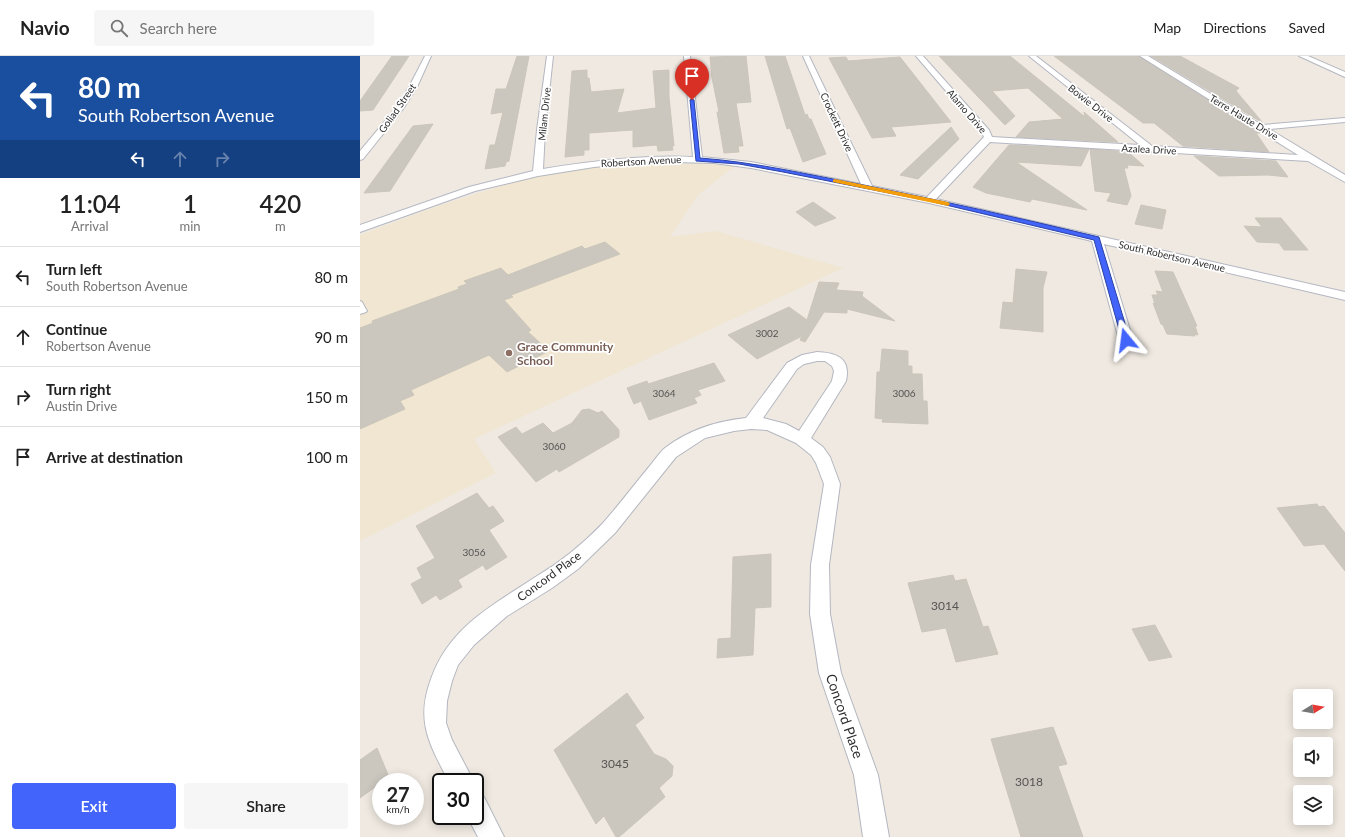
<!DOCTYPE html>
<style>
:root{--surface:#fff;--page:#f6f6f6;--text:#222;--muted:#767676;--line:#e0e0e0;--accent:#4264fb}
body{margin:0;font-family:Lato,sans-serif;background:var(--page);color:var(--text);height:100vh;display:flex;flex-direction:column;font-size:15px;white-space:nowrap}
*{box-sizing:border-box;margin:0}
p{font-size:13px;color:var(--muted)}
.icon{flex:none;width:22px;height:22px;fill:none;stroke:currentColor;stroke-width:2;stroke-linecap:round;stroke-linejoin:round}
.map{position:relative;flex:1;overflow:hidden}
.side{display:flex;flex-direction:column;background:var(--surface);width:360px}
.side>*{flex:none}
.top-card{background:#1a4fa0;color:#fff;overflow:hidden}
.needle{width:26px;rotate:79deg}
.fabs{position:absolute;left:933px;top:633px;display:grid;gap:8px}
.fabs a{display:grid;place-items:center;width:40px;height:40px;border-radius:4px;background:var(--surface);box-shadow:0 2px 10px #0003;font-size:20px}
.speed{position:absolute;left:12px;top:717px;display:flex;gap:8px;font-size:20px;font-weight:700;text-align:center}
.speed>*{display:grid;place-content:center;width:52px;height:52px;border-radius:50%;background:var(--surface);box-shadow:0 2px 10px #0003;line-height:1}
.speed small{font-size:10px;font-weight:400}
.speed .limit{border:2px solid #111;border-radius:6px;background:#fff;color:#111}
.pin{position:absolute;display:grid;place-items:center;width:34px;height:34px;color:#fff;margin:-41px -17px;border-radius:50% 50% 50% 0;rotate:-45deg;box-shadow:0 0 4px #0007}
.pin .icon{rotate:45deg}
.me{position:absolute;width:44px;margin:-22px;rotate:344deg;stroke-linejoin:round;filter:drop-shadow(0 0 3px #0008)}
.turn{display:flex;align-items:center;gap:14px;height:84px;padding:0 12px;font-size:18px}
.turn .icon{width:52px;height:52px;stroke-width:2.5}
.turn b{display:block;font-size:28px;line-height:34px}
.lanes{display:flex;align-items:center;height:38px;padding:0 12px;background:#0003;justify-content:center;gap:20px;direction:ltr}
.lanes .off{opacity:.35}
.eta{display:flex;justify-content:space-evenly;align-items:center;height:68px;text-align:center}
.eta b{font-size:24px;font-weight:600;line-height:28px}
.action{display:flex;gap:8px;margin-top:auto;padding:8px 12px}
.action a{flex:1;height:46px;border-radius:4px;background:var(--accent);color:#fff;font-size:16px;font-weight:600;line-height:46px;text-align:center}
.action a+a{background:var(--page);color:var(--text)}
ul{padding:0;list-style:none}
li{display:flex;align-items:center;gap:12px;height:60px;padding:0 12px;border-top:1px solid var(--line)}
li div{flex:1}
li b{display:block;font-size:15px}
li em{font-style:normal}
header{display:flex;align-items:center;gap:24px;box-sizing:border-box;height:56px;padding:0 20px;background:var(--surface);border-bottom:1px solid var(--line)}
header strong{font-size:19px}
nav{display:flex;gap:22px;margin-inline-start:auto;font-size:14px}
.search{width:280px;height:36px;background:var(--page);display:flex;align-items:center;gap:10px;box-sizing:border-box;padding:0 14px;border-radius:4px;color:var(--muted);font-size:15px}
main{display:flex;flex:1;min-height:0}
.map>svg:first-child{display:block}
.education{fill:#f0e6d1}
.building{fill:#cbc7bf;stroke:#cbc5ba}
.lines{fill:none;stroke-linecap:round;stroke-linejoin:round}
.lane-casing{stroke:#b4b7c1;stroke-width:2}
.street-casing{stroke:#b4b7c1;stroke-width:2}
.lane{fill:#fff;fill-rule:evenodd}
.street{fill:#fff;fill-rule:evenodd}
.route{fill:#4264fb;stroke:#2b41a3}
.slow{fill:#f59e0b}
.education-dot{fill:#8d6e63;stroke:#fff;stroke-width:1.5}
.labels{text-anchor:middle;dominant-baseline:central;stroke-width:3.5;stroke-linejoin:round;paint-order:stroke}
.far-street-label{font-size:10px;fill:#2e2e2e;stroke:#fff}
.number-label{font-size:10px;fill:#555452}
.education-label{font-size:12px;font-weight:bold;fill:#785e54;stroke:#fff;text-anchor:start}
.street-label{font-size:12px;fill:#2e2e2e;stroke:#fff}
.near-number-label{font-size:12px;fill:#555452}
.near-street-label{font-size:14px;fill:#2e2e2e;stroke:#fff}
</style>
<header>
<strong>Navio</strong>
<div class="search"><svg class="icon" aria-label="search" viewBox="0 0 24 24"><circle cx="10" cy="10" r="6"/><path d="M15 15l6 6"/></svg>Search here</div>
<nav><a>Map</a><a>Directions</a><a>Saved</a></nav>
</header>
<main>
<section class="side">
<div class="top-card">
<div class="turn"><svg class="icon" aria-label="left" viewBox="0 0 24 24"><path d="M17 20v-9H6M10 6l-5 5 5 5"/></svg><div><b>80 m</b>South Robertson Avenue</div></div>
<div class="lanes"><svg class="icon" aria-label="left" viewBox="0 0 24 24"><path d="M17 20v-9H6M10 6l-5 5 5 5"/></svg><svg class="icon off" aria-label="ahead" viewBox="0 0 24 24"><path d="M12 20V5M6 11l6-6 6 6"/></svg><svg class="icon off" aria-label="right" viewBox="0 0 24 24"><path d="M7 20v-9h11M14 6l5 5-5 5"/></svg></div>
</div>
<div class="eta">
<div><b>11:04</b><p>Arrival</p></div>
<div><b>1</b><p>min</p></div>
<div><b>420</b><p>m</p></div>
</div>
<ul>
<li><svg class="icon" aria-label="left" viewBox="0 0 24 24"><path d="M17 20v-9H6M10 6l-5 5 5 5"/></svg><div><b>Turn left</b><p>South Robertson Avenue</p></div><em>80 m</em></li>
<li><svg class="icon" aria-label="ahead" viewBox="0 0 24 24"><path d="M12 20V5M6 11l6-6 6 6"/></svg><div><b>Continue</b><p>Robertson Avenue</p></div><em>90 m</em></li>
<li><svg class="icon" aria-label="right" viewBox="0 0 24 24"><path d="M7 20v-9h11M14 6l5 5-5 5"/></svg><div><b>Turn right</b><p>Austin Drive</p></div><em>150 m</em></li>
<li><svg class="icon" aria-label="arrive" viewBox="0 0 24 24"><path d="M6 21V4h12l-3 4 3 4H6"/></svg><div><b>Arrive at destination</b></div><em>100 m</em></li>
</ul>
<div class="action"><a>Exit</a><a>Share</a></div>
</section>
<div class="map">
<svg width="985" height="781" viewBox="0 0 985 781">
<rect width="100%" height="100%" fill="#efe9e1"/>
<!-- education -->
<path class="education" d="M295 107 376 109 338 139 310 181 356 175 483 212 114 383 136 417 0 485V179L78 150 156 125 223 112Z"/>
<!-- building -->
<path class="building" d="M32 0H49L13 54 0 55V45Z
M157 0H169L149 105 146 106 145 110 125 113 130 89H135L143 56 131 58 136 33H146Z
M386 0 391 46 376 47 383 90H378L379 96 364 97 357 56H359L352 22 350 1Z
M405 0H425L445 59 447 58 449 63H451L466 98 443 106 430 72 427 73Z
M579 0H650L725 61 724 56 758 86 656 81 669 66 703 63 668 32 632 35 655 60 645 69Z
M694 0H779L900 77H896L909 96 823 90 794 67H783Z
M791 0H820L879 32 876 35 903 67Z
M486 1 488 5 540 1 591 66 531 71 536 80 512 82 469 2Z
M227 14V22H229L231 36 264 33 257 57 296 52 293 15 309 14V41L314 90H312L313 94 298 95 297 89 273 91V74L229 77V94H224V99L205 101 212 15Z
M73 68 30 135 4 137 53 70Z
M591 71 599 83 558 123 540 119Z
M649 89 729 93 721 110 656 106 727 154 672 143 670 146 626 137 613 131Z
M730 93 768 96 784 110 767 109 768 112H764L771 140 767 149 747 145 751 137 735 135Z
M834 100 916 105 928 121 908 119 859 120Z
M453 146 476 162 455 170 436 156Z
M781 149 806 154 802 173 775 168Z
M895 162H921L948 194H924L919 187 897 186 884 170 902 171Z
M245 186 260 198 151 239 153 241 144 244 171 274 168 276 189 295 147 316 129 299 51 334 54 339 40 345 45 353 0 373V272L13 267 12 265 99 233 98 231 107 228 104 225 141 212 148 219 222 190 225 193Z
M656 213 687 216 683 232V276L640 272 643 246 653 247Z
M795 215 813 216 837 270H835L838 279 834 278 835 280 807 278 803 269 801 268 793 247 795 248 792 239H798L796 235 803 236Z
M459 226 479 227 476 234 503 236 502 240 535 265 487 253V257L464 256 445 286 440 284 442 280 397 303 368 279 429 251 447 264Z
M522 293 548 295V310H552V318H562L563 345H567L568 368 522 366 523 363 515 362 517 316H520Z
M354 307 365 325 338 334 341 339 334 342 337 347 289 364 281 345 274 348 267 332 287 325 288 328Z
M229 353 238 357 242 355 259 374V381L199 416 197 413 176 426 138 381 156 371 162 378 183 367 193 377 212 367 222 354Z
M117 437 129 452 133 450 144 465 129 474 147 501 126 514 123 509 98 524 102 531 80 544 76 539 62 548 51 528 62 522 57 512 75 502 56 470Z
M957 448 959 451 964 450 985 477V515L964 488 944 490 917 452Z
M411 498V551L395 552 393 599 357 602 358 583 371 582 373 501Z
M593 519 595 525 606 523 623 571 628 570 638 598 596 606 586 572 562 576 548 527Z
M795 569 812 601 789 605 772 573Z
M267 637 284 662 275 669 294 698 306 703 313 710 312 720 299 732 305 741 259 781H256L244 760 236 768 194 694Z
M693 671 707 708 698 710 723 781H661L631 683Z
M17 692 29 721 0 742V704Z"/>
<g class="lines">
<defs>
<path id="lane" d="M0 245 2 246 7 255 6 256 0 258Z"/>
<path id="street" d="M65 0H71L57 31 43 53 3 103 0 104V95L36 52 49 31Z
M187 0H193L185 74 183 113C233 105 282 99 333 101L324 0H330L342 101 391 106 501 128 443 0H449L512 130 567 141 624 81 622 77 556 0H563L629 74 632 81 780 89 669 0H676L792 90 938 99 780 0H788L902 69 985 62V66L909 73 985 119V126L948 105 630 86 576 143 985 236V244L744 188 773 284 771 287 766 288 761 287 759 284 732 185 569 147 391 112 354 107 314 106 274 107 234 111 178 120 115 135 0 176V169L109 131 173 115 177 74Z
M939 0H948L985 16V21Z
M457 296C477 297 491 302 486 325L451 382 463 391 470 401 480 428 469 509 470 558 481 617 518 719 529 781H503L494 719 459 617 450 558 451 509 464 428 456 407 451 399 436 387 407 374 391 373 374 375 345 382 316 401 255 477 218 513 192 532 147 560 114 589 98 609 92 625 87 645 86 667 92 684 114 726H89C70 689 55 666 71 623 89 571 133 549 177 520 201 506 224 487 243 467 259 449 274 429 289 411 294 405 299 397 305 392 328 374 357 365 386 362L427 307 442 299ZM457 305H465L472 310 474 315 472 325 439 375 426 368 403 362 437 313 444 308Z
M115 738 124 741 144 781H118L107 760H115Z"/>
</defs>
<!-- lane casing -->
<use href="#lane" class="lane-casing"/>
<!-- street casing -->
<use href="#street" class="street-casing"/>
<!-- lane -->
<use href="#lane" class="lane"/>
<!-- street -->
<use href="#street" class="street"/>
</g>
<!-- route -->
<path class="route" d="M332 43 334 44 340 102C394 106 446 118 499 128 579 144 660 162 739 181L770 284 766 287 762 284 734 184 569 145 423 116 379 108 336 105 330 44Z"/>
<!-- slow -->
<path class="slow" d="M475 123 588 146 590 148 588 150 473 126V124Z"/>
<!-- markers -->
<circle class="education-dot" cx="149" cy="297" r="4"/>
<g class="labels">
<!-- far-street labels -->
<g class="far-street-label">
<text transform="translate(731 47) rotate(38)">Bowie Drive</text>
<text transform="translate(37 52) rotate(-55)">Goliad Street</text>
<text transform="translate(607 55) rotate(49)">Alamo Drive</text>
<text transform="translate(184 58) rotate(-84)">Milam Drive</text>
<text transform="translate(884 61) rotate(31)">Terre Haute Drive</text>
<text transform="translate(477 66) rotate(65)">Crockett Drive</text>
<text transform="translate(789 93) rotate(3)">Azalea Drive</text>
<text transform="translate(281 105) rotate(-3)">Robertson Avenue</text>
<text transform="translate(812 200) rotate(13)">South Robertson Avenue</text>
</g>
<!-- number labels -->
<g class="number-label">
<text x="407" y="277">3002</text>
<text x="304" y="337">3064</text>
<text x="544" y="337">3006</text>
<text x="194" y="390">3060</text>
<text x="114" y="496">3056</text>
</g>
<!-- education labels -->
<g class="education-label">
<text x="157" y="290">Grace Community<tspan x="157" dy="14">School</tspan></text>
</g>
<!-- street labels -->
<g class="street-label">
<text transform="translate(189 520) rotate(-36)">Concord Place</text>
</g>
<!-- near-number labels -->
<g class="near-number-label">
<text x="585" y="549">3014</text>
<text x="255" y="707">3045</text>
<text x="669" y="725">3018</text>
</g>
<!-- near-street labels -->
<g class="near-street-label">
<text transform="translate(485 660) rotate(71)">Concord Place</text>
</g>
</g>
</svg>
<div class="fabs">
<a><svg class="needle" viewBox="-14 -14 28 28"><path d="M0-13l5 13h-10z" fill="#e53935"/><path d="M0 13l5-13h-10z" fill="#767676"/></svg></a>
<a><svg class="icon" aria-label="sound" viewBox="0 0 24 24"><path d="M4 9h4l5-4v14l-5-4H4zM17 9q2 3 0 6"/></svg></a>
<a><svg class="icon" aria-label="layers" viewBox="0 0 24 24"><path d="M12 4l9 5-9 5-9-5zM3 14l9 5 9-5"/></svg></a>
</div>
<div class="speed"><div>27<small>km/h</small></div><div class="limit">30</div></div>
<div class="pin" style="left:332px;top:44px;background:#d93025"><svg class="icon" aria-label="arrive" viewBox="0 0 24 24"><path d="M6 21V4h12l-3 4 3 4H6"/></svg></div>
<svg class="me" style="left:766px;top:284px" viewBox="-20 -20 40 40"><path d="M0-17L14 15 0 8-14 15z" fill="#4264fb" stroke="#fff" stroke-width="4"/></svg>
</div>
</main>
